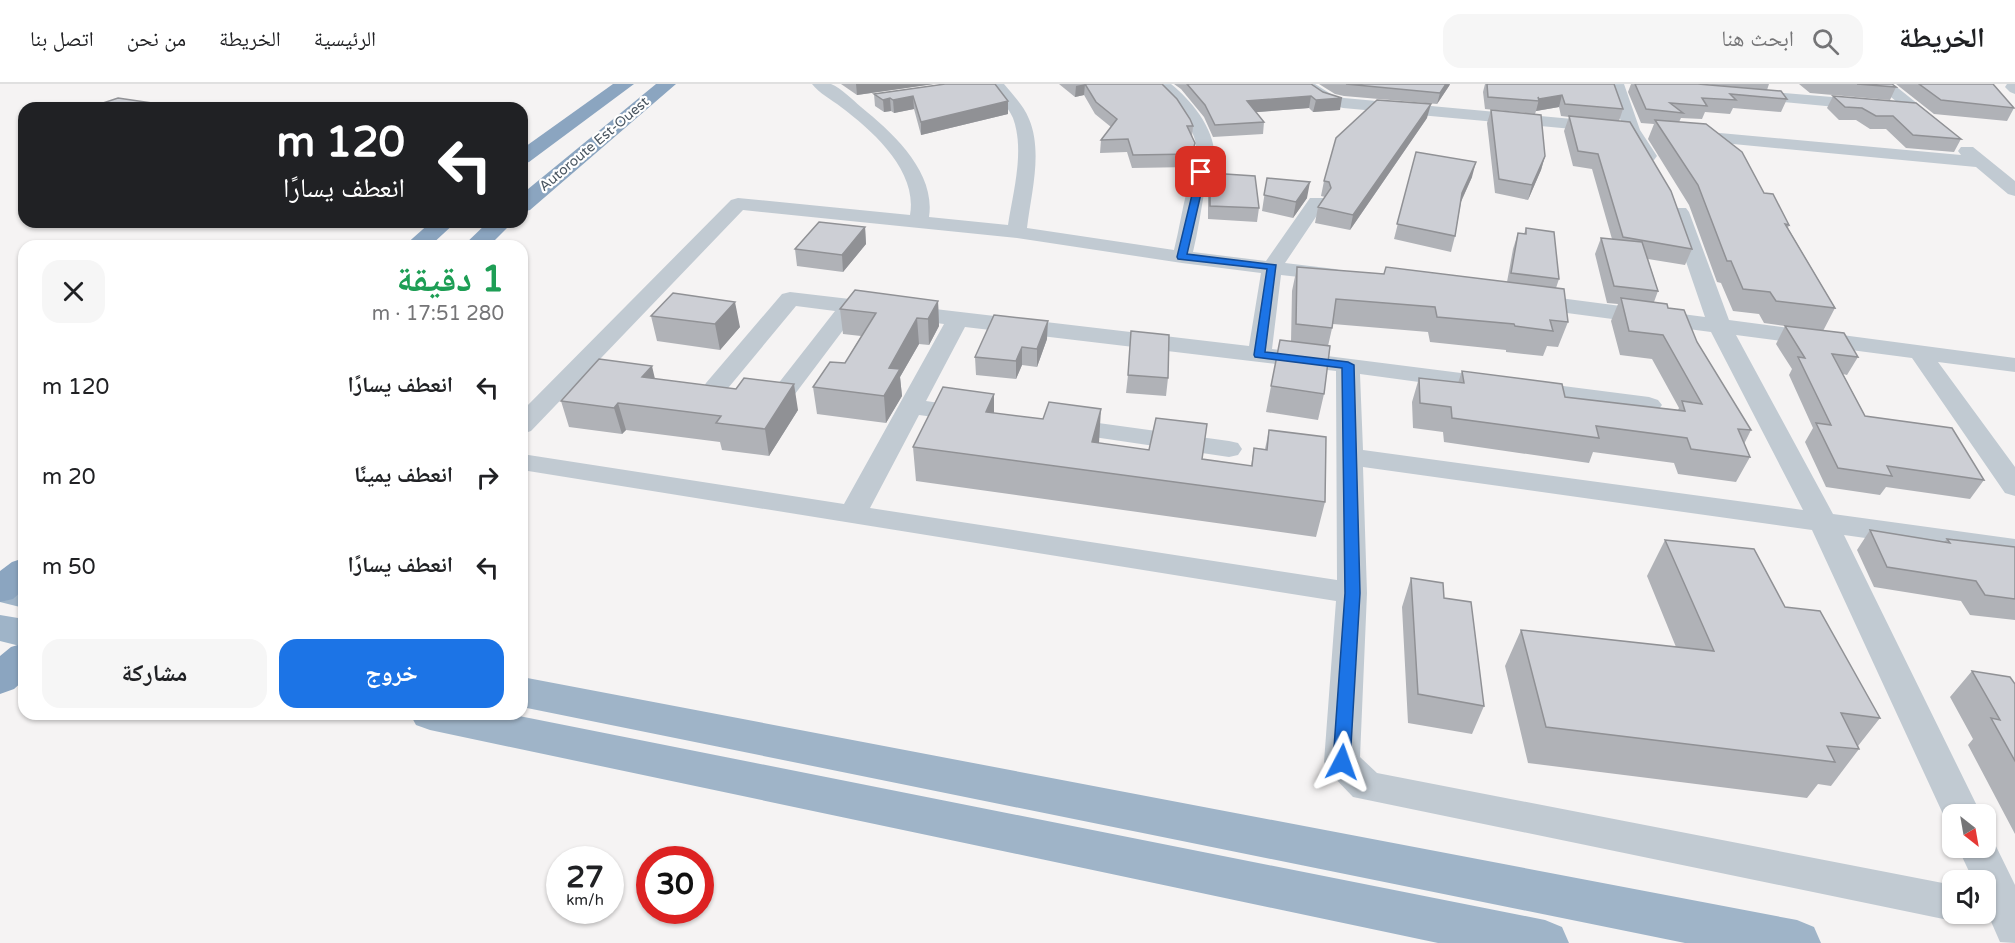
<!DOCTYPE html>
<html lang="ar">
<meta charset="utf-8">
<style>
:root{--surface:#fff;--page:#f6f6f6;--text:#202124;--muted:#757577;--line:#e0e0e0;--accent:#1c74e6}
body{margin:0;font-family:"Varela Round","Noto Naskh Arabic",sans-serif;background:var(--page);color:var(--text);direction:rtl;height:100vh;display:flex;flex-direction:column;font-size:22px;white-space:nowrap}
*{box-sizing:border-box;margin:0}
p{font-size:20px;color:var(--muted)}
.icon{flex:none;width:33px;height:33px;fill:none;stroke:currentColor;stroke-width:2;stroke-linecap:round;stroke-linejoin:round}
.map{position:relative;flex:1;overflow:hidden;direction:ltr}
.drawer{position:absolute;left:18px;top:156px;width:510px;height:480px;display:flex;flex-direction:column;background:var(--surface);border-radius:18px;box-shadow:0 2px 4px #0004;direction:rtl}
.drawer>*{flex:none}
.guide{position:absolute;left:18px;top:18px;width:510px;height:126px;border-radius:18px;box-shadow:0 2px 4px #0004;direction:rtl;background:#202124;color:#fff;overflow:hidden}
.needle{width:39px;rotate:149deg}
.controls{position:absolute;left:1942px;top:720px;display:grid;gap:12px}
.controls a{display:grid;place-items:center;width:54px;height:54px;border-radius:12px;background:var(--surface);box-shadow:0 2px 4px #0004;font-size:30px}
.speed{position:absolute;left:546px;top:762px;display:flex;gap:12px;font-size:30px;font-weight:700;text-align:center}
.speed>*{display:grid;place-content:center;width:78px;height:78px;border-radius:50%;background:var(--surface);box-shadow:0 2px 4px #0004;line-height:1}
.speed small{font-size:15px;font-weight:400}
.speed .limit{border:9px solid #d22;background:#fff;color:#111}
.pin{position:absolute;display:grid;place-items:center;width:51px;height:51px;color:#fff;margin:-26px;border-radius:12px;box-shadow:0 3px 9px #0006}
.me{position:absolute;width:66px;margin:-33px;rotate:4deg;stroke-linejoin:round;filter:drop-shadow(0 0 4px #0008)}
.turn{display:flex;align-items:center;gap:21px;height:126px;padding:0 24px;font-size:27px}
.turn .icon{width:78px;height:78px;stroke-width:2.5}
.turn b{display:block;font-size:42px;line-height:51px}
.round{display:grid;place-items:center;flex:none;width:63px;height:63px;border-radius:18px;background:var(--page)}
.head{display:flex;align-items:center;justify-content:space-between;height:102px;padding:0 24px}
h1{font-size:36px;font-weight:800;line-height:45px;color:#1e9e55}
.cta{display:flex;gap:12px;margin-top:auto;padding:12px 24px}
.cta a{flex:1;height:69px;border-radius:18px;background:var(--accent);color:#fff;font-size:24px;font-weight:800;line-height:69px;text-align:center}
.cta a+a{background:var(--page);color:var(--text)}
ul{padding:0;list-style:none}
li{display:flex;align-items:center;gap:18px;height:90px;padding:0 24px}
li div{flex:1}
li b{display:block;font-size:22px}
li em{font-style:normal}
header{display:flex;align-items:center;gap:36px;box-sizing:border-box;height:84px;padding:0 30px;background:var(--surface);border-bottom:2px solid var(--line)}
header strong{font-size:28px}
nav{display:flex;gap:33px;margin-inline-start:auto;font-size:21px}
.search{width:420px;height:54px;background:var(--page);display:flex;align-items:center;gap:15px;box-sizing:border-box;padding:0 21px;border-radius:18px;color:var(--muted);font-size:22px}
.map>svg:first-child{display:block}
.lines{fill:none;stroke-linecap:round;stroke-linejoin:round}
.minor{fill:#c1cad2;fill-rule:evenodd}
.trunk{fill:#9fb4c8;fill-rule:evenodd}
.motorway{fill:#8ba5c0;fill-rule:evenodd}
.wall{fill:#b0b2b7}
.shaded-wall{fill:#909195}
.building{fill:#cdcfd5;stroke:#909195;stroke-width:1.5}
.route{fill:#1c74e6;stroke:#124b96;stroke-width:1.5}
.labels{text-anchor:middle;dominant-baseline:central;stroke-width:4.5;stroke-linejoin:round;paint-order:stroke}
.far-street-label{font-size:14px;fill:#4a5661;stroke:#fff}
</style>
<header>
<strong>الخريطة</strong>
<div class="search"><svg class="icon" aria-label="search" viewBox="0 0 24 24"><circle cx="10" cy="10" r="6"/><path d="M15 15l6 6"/></svg>ابحث هنا</div>
<nav><a>الرئيسية</a><a>الخريطة</a><a>من نحن</a><a>اتصل بنا</a></nav>
</header>
<div class="map">
<svg width="2015" height="859" viewBox="0 0 2015 859">
<rect width="100%" height="100%" fill="#f5f3f3"/>
<g class="lines">
<!-- minor -->
<path class="minor" d="M812 0C818 0 826 0 831 0 841 4 853 16 861 23 893 49 936 88 929 133L1008 141C1013 108 1025 67 1013 34 1007 21 996 11 988 0H1004C1013 11 1024 22 1029 35 1043 68 1031 110 1027 144L1174 166C1179 146 1182 126 1187 106 1194 74 1205 67 1185 35 1176 21 1163 12 1153 0H1171C1192 17 1218 48 1214 78 1213 87 1207 96 1205 104 1201 126 1198 147 1193 168L1266 177 1310 114H1324L1326 118 1285 179 1335 185 1342 187 1346 191 1342 195 1335 197 1281 191 1272 265 1649 313 1658 316 1662 321 1658 326 1649 329 1360 290 1363 366 1803 426 1711 248 1529 224 1521 222 1518 217 1521 212 1529 210 1705 233 1669 128 1672 124H1686L1689 128 1729 236 2015 274V288L1938 278 2015 383V412L2005 409 1912 274 1736 251 1833 430 2015 455V475L1844 451 1981 730H1953V743L1949 741 1943 730 1812 446 1363 383 1367 509 1360 673 1377 689 1953 801V830H1968L1967 832 1953 837 1353 713 1329 688 1324 678 1336 517 522 386V370L844 420 944 240 856 229 789 318 780 320 751 315 748 310 751 305 760 303 774 305 835 227 796 222 724 309 715 311 706 309 703 304 706 299 782 210 790 208 1249 262 1261 189 1182 179 1017 154 743 126 531 347 522 350V327L731 116 738 114 910 131C918 87 873 47 841 23 832 16 819 9 812 0ZM965 243 1336 287 1337 496 870 424 919 331 971 338 980 335 984 330 980 325 926 317Z
M1296 0H1315L1334 12 1344 14 1605 38 1613 43 1605 48 1343 24 1322 18Z
M1608 0H1624L1640 46 1657 72 1654 76H1642L1639 72 1624 46Z
M1875 0H1893L1944 41 1936 46 1930 45Z
M2007 0H2015V10L2010 8 2005 3Z
M1747 6 1868 16 1876 21 1868 26 1741 14 1739 11Z
M1687 46 1961 71 1958 67 1961 63H1973L2015 97V112L2008 110 1976 83 1681 55 1679 51 1681 47Z
M1062 334 1229 357 1238 359 1242 365 1238 371 1229 373 1053 347 1049 342 1053 337Z
M1986 750 1991 752 2015 801V859L2000 858 1986 826V796H1973L1958 764H1986Z"/>
<!-- trunk -->
<path class="trunk" d="M0 494 24 498V524L0 518Z
M0 531 24 535V563L0 557Z
M522 593 1797 836 1814 843 1821 859H1685L522 623Z
M410 630H509L1545 836 1562 843 1569 859H1438L430 646 416 641Z"/>
<!-- motorway -->
<path class="motorway" d="M613 0H634L529 78 522 80V65Z
M656 0H676L530 126 522 128V110Z
M431 138H456L430 162H404Z
M488 138H513L489 162H463Z
M24 474V505L13 515 0 518V487L12 478Z
M24 559V596L14 605 0 610V572L11 563Z"/>
</g>
<!-- wall -->
<path class="wall" d="M841 0H934L857 11Z
M945 0 1008 30 921 51 914 25 894 29 891 27 884 28 875 22 874 10Z
M1059 0H1162L1193 42 1192 53 1195 59 1191 83 1132 84 1127 68 1100 69 1101 56 1111 43 1095 30 1084 11 1075 13Z
M1174 0H1311L1340 26 1313 28 1309 24 1256 28 1264 38 1263 50 1213 53 1204 33 1181 5Z
M1319 0H1450L1449 2 1437 20 1344 12 1335 10Z
M1485 0H1614L1623 25 1619 37 1692 165 1685 181 1648 175 1658 207 1654 218 1668 224 1697 258 1751 346 1744 360 1750 373 1736 398 1678 390 1674 379 1593 368 1589 379 1444 358 1443 348 1413 344 1412 318 1419 294 1458 299 1462 287 1565 313 1678 326 1679 324 1652 275 1620 271 1611 237 1618 220 1607 219 1595 170 1601 154 1612 155 1592 85 1573 82 1564 47 1569 33 1561 32 1559 23 1536 27 1535 30 1485 25 1483 8Z
M1631 0H1698L1787 15 1781 28 1733 24 1730 30 1705 28 1702 35 1681 34 1679 38 1764 109 1789 141 1788 144 1835 224 1823 247 1858 273 1847 291 1843 290 1865 332 1984 396 1970 415 1886 403 1880 411 1826 403 1805 358 1813 344 1789 291 1792 285 1776 260 1785 242 1764 239 1759 230 1733 227 1721 199 1717 198 1689 121 1648 55 1654 40 1641 39 1628 8Z
M1702 0H1769L1767 6Z
M1799 0H1892L1896 3 1890 16 1810 9Z
M1896 0H1993L2014 24 2007 37 1934 30Z
M1833 12 1961 55 1954 68 1906 64 1886 45H1870L1856 36H1839L1827 24Z
M1491 26 1545 72 1541 86 1528 116 1495 109 1487 39Z
M1427 34 1350 146 1315 139 1318 123 1325 113 1321 112 1324 97Z
M1416 68 1472 93 1461 118 1455 152 1451 168 1394 155Z
M1210 89 1259 124 1257 138 1208 135V102Z
M1267 94 1307 114 1293 134 1262 127Z
M865 143 866 160 843 188 797 182 795 165Z
M1526 144 1559 195 1556 204 1568 238 1558 263 1547 262 1543 272 1506 268V266L1430 258 1428 248 1333 240 1328 262 1324 310 1318 336 1266 328 1280 256 1291 258 1292 207 1297 183 1384 190 1507 198 1513 165 1518 149 1524 150Z
M938 217 939 242 929 261 919 260 900 293 902 312 886 339 817 330 813 303 845 279 861 252 843 250 840 225Z
M651 232 740 243 720 266 657 257Z
M1047 255 1037 283 1022 281 1016 295 976 291 975 273Z
M1128 291 1168 294 1166 312 1126 309Z
M655 295 798 326 769 372 722 366 720 358 626 346 622 350 569 343 561 317Z
M994 310V329L1099 359 1202 375 1251 382 1254 364 1265 365 1269 346 1325 418 1316 453 916 397 913 363Z
M1870 446 1944 458 1947 455 2015 463V536L1970 531 1961 517 1874 503 1857 466Z
M1665 456 1785 523 1880 634 1858 662 1859 665 1831 702 1818 700 1807 714 1528 679 1505 582 1521 546 1676 563 1647 492Z
M1411 494 1484 622 1472 650 1408 639 1402 523Z
M1972 587 2015 600V750L1968 661 1973 655 1950 613Z"/>
<!-- shaded-wall -->
<path class="shaded-wall" d="M856 0H934L857 11Z
M1085 0 1084 11 1075 13 1076 2Z
M1446 0H1450L1449 2 1437 20 1440 9Z
M1562 11 1559 23 1536 27 1539 15Z
M913 12 914 25 894 29 893 16Z
M1311 12 1309 24 1245 29 1247 17Z
M890 14 891 27 884 28 883 16Z
M1342 14 1340 26 1313 28 1316 16Z
M1008 17V30L921 51V38Z
M1431 20 1427 34 1350 146 1353 131Z
M1195 59 1194 72 1191 83 1192 70Z
M1545 72 1541 86 1528 116 1532 101Z
M1476 78 1472 93 1458 124 1462 109Z
M1310 98 1307 114 1293 134 1296 118Z
M865 143 866 160 843 188 842 171Z
M938 217 939 242 929 261 928 235Z
M735 218 740 243 720 266 715 240Z
M917 234 919 260 900 293 902 312 886 339 884 312 889 284Z
M1048 237 1047 255 1037 283V265Z
M1022 263V281L1016 295V277Z
M652 282 658 308 642 293Z
M794 300 798 326 769 372 765 345Z
M994 310V343L986 328Z
M618 319 626 346 622 350 614 324Z
M1101 325 1099 359 1091 387 1092 358Z"/>
<!-- building -->
<path class="building" d="M945 0H995L1008 17 921 38 913 12 893 16 890 14 883 16 874 10Z
M1085 0H1162L1177 15 1190 35 1193 42H1187L1195 59 1192 70 1133 71 1128 55 1101 56 1117 35 1096 18Z
M1187 0H1311L1323 8 1342 14 1316 16 1311 12 1247 17 1264 38 1215 41 1205 21Z
M1346 0H1446L1440 9Z
M1487 0H1614L1623 25 1565 20 1562 11 1539 15 1538 13 1539 17 1488 13Z
M1635 0H1698L1781 7 1787 15 1730 10 1736 16 1702 14 1707 22 1670 19 1683 29 1646 25Z
M1857 0H1892L1896 3Z
M1919 0H1993L2014 24 1941 16Z
M1833 12 1916 19 1961 55 1913 51 1893 32H1876L1862 24 1845 23Z
M118 14 186 24H88Z
M1377 16 1431 20 1353 131 1318 123 1331 104 1329 98 1324 97 1336 54Z
M1491 26 1541 31 1545 72 1532 101 1499 95Z
M1569 32 1630 38 1671 107 1692 165 1623 153 1598 70 1578 67Z
M1655 36 1706 40 1742 68 1764 109 1773 110 1789 141 1785 140 1835 224 1776 217 1770 208 1743 205 1731 177H1727L1698 101Z
M1416 68 1476 78 1462 109 1455 152 1397 140Z
M1210 89 1255 92 1259 124 1210 122Z
M1267 94 1310 98 1296 118 1264 111Z
M819 138 865 143 842 171 795 165Z
M1526 144 1554 148 1559 195 1511 189 1518 149 1526 150Z
M1601 154 1642 158 1658 207 1614 202Z
M1297 183 1384 190 1386 183 1564 205 1568 238 1550 236 1553 247 1515 242 1514 240 1437 233 1435 223 1336 215 1332 244 1296 240Z
M855 206 938 217 928 235 917 234 889 284 900 285 884 312 813 303 830 278 845 279 876 229 840 225Z
M673 209 735 218 715 240 651 232Z
M1621 214 1667 220 1668 224 1684 226 1697 258 1751 346 1738 345 1750 373 1691 365 1687 354 1596 342 1599 354 1452 334 1451 323 1420 319 1419 294 1464 299 1462 287 1562 300 1565 313 1685 327 1682 317 1702 320 1663 251 1629 247Z
M994 231 1048 237 1037 265 1022 263 1016 277 975 273Z
M1785 242 1844 249 1858 273 1832 270 1865 332 1952 344 1984 396 1887 382 1892 392 1838 384 1816 339 1831 341 1798 273 1805 274Z
M1131 247 1169 251 1168 294 1128 291Z
M1280 256 1330 262 1324 310 1271 302Z
M599 275 652 282 642 293 736 305 744 294 794 300 765 345 716 339 721 332 618 319 614 324 561 317Z
M943 303 994 310 986 328 1043 335 1049 318 1101 325 1092 358 1149 366 1156 334 1207 340 1202 375 1252 382 1254 364 1267 366 1269 346 1326 353 1325 418 913 363Z
M1870 446 1950 459 1947 455 2015 463V515L1985 511 1976 497 1887 483Z
M1665 456 1754 465 1785 523 1820 527 1880 634 1841 629 1859 665 1827 662 1835 678 1546 643 1521 546 1714 567Z
M1411 494 1443 499 1444 514 1471 518 1484 622 1418 610Z
M1972 587 2010 593 2015 600V677L1991 634 2000 636Z"/>
<!-- route -->
<path class="route" d="M1198 86 1206 88 1187 170 1276 181 1265 268 1348 278 1354 281 1360 509 1350 678 1348 683 1342 685 1335 683 1333 678 1345 509 1342 284 1255 273 1254 271 1267 185 1178 175 1177 173Z"/>
<g class="labels">
<!-- far-street labels -->
<g class="far-street-label">
<text transform="translate(594 60) rotate(-40)">Autoroute Est-Ouest</text>
</g>
</g>
</svg>
<div class="controls">
<a><svg class="needle" viewBox="-14 -14 28 28"><path d="M0-13l5 13h-10z" fill="#e53935"/><path d="M0 13l5-13h-10z" fill="#757577"/></svg></a>
<a><svg class="icon" aria-label="sound" viewBox="0 0 24 24"><path d="M4 9h4l5-4v14l-5-4H4zM17 9q2 3 0 6"/></svg></a>
</div>
<div class="speed"><div>27<small>km/h</small></div><div class="limit">30</div></div>
<div class="pin" style="left:1201px;top:88px;background:#d93025"><svg class="icon" aria-label="arrive" viewBox="0 0 24 24"><path d="M6 21V4h12l-3 4 3 4H6"/></svg></div>
<svg class="me" style="left:1342px;top:678px" viewBox="-20 -20 40 40"><path d="M0-17L14 15 0 8-14 15z" fill="#1c74e6" stroke="#fff" stroke-width="4"/></svg>
<div class="guide">
<div class="turn"><svg class="icon" aria-label="left" viewBox="0 0 24 24"><path d="M17 20v-9H6M10 6l-5 5 5 5"/></svg><div><b>120 m</b>انعطف يسارًا</div></div>
</div>
<section class="drawer">
<div class="head"><div><h1>1 دقيقة</h1><p>280 m · 17:51</p></div><a class="round"><svg class="icon" aria-label="close" viewBox="0 0 24 24"><path d="M6 6l12 12M18 6L6 18"/></svg></a></div>
<ul>
<li><svg class="icon" aria-label="left" viewBox="0 0 24 24"><path d="M17 20v-9H6M10 6l-5 5 5 5"/></svg><div><b>انعطف يسارًا</b></div><em>120 m</em></li>
<li><svg class="icon" aria-label="right" viewBox="0 0 24 24"><path d="M7 20v-9h11M14 6l5 5-5 5"/></svg><div><b>انعطف يمينًا</b></div><em>20 m</em></li>
<li><svg class="icon" aria-label="left" viewBox="0 0 24 24"><path d="M17 20v-9H6M10 6l-5 5 5 5"/></svg><div><b>انعطف يسارًا</b></div><em>50 m</em></li>
</ul>
<div class="cta"><a>خروج</a><a>مشاركة</a></div>
</section>
</div>
